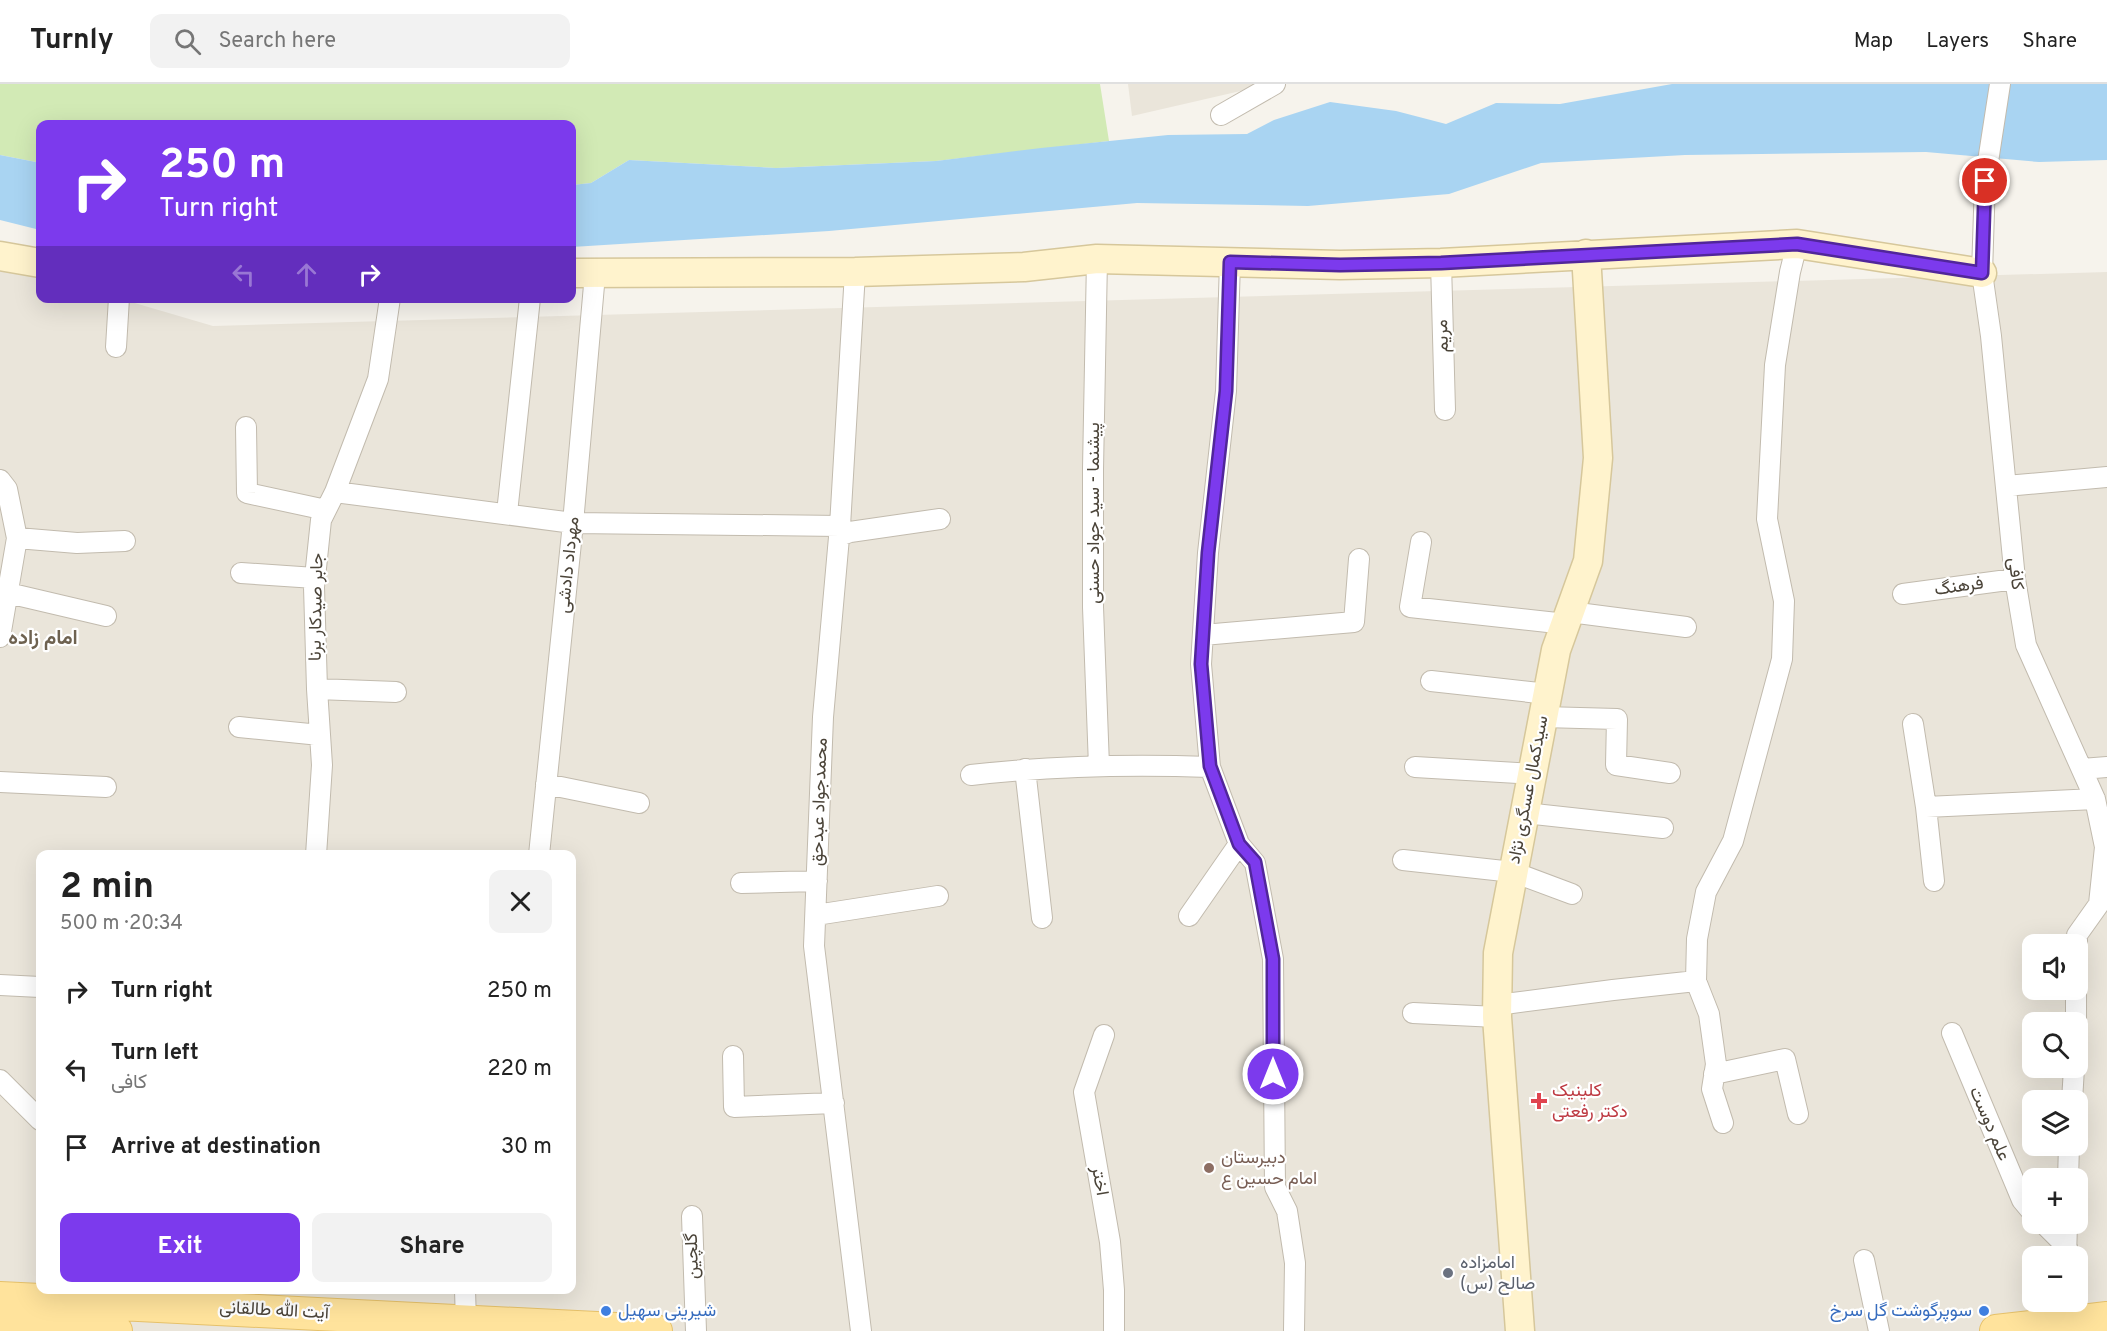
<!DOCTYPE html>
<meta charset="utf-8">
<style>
:root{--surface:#fff;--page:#f2f2f2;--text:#222;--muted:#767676;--line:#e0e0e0;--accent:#7c3aed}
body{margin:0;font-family:Overpass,Vazirmatn,sans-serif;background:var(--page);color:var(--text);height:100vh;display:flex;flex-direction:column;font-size:22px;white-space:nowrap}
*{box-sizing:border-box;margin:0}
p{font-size:20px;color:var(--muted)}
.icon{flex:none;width:33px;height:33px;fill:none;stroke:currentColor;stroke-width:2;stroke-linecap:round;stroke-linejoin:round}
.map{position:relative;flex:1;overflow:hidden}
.side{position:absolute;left:36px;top:766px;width:540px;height:444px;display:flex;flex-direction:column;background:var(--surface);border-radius:12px;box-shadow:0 6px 24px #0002}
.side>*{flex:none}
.guide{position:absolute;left:36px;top:36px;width:540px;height:183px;border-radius:12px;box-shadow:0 6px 24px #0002;background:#7c3aed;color:#fff;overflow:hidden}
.fabs{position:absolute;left:2022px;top:850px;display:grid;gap:12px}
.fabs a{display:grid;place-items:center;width:66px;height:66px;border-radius:12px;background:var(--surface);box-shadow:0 6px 24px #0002;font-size:30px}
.pin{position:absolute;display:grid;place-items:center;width:51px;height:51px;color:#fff;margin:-26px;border:3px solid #fff;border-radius:50%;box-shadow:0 2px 6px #0007}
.me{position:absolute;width:66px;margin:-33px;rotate:0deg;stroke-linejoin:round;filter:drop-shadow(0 0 4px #0008)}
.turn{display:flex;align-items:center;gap:21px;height:126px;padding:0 24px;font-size:27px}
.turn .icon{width:78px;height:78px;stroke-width:2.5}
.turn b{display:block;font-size:42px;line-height:51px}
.lanes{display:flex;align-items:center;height:57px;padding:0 24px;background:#0003;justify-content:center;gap:30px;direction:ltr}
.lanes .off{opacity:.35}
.round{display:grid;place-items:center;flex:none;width:63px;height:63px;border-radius:12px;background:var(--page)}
.head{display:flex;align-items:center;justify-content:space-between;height:102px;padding:0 24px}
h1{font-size:36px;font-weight:700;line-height:45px}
.cta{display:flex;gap:12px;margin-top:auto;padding:12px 24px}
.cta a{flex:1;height:69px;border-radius:12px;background:var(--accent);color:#fff;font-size:24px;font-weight:700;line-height:69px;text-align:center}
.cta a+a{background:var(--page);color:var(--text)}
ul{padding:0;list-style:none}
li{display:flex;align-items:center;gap:18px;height:78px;padding:0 24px}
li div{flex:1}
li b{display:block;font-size:22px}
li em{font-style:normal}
header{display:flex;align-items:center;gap:36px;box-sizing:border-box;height:84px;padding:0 30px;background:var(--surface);border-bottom:2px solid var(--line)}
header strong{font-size:28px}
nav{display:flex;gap:33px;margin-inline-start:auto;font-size:21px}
.search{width:420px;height:54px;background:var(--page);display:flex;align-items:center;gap:15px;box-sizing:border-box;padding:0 21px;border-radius:12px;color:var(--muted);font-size:22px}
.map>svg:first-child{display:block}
.residential{fill:#eae5da;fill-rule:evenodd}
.green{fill:#d2eab5}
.water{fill:#a9d4f2}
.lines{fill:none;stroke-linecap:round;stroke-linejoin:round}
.street-casing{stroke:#c2bbae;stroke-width:22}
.secondary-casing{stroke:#d6c79b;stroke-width:31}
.primary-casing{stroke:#e6c16a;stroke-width:34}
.street{stroke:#fff;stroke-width:20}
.secondary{stroke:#fff3cd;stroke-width:28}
.primary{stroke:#ffe39c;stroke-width:32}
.route-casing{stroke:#51269a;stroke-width:15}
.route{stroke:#7c3aed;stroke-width:10}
.health-dot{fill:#e0444e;stroke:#fff;stroke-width:2}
.education-dot{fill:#8d6e63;stroke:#fff;stroke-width:2}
.worship-dot{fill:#6b7280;stroke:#fff;stroke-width:2}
.shop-dot{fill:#3f7fe0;stroke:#fff;stroke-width:2}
.labels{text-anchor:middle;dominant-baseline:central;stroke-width:4.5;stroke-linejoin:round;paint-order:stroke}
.street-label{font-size:18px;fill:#4b4439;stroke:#fff}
.health-label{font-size:18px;fill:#be3a42;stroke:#fff;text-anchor:start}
.education-label{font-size:18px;fill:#785e54;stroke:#fff;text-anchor:start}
.worship-label{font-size:18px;fill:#5b616d;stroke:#fff;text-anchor:start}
.shop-label{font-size:18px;fill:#366cbe;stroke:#fff;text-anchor:start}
.neighbourhood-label{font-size:20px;font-weight:bold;fill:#6e6250;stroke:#fff}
</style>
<header>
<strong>Turnly</strong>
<div class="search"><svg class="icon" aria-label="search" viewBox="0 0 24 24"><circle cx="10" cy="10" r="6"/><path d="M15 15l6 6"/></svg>Search here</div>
<nav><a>Map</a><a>Layers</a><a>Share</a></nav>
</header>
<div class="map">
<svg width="2107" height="1247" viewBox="0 0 2107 1247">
<rect width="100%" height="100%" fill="#f6f3ec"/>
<!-- residential -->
<path class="residential" d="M1128 0H1271L1132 32Z
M0 178 40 190V214L121 215 213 242 2107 188V1247H0ZM40 771H572V1206H40ZM2032 861H2078V906H2032ZM2032 939H2078V984H2032ZM2032 1017H2078V1062H2032ZM2032 1095H2078V1140H2032ZM2032 1173H2078V1218H2032Z"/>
<!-- green -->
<path class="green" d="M0 0H1100L1109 57 936 77 776 84 629 76 591 99 572 101V40H40V72L36 78 0 71Z"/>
<!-- water -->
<path class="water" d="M1672 0H2107V76L2039 78 1926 68 1685 71 1541 79 1449 110 1308 122 1137 119 829 147 572 163V101L591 99 629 76 776 84 936 77 1041 64 1168 51 1247 50 1274 36 1330 18 1396 27 1446 40 1496 19 1560 20Z
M0 71 36 78 40 72V146L0 136Z"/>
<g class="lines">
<defs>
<path id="street" d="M2000 0 1985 97 1982 189 1991 252 2015 495 2026 561 2095 715 2105 763 2099 820 2077 851V861
M1221 31 1275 0
M1097 175 1093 385V523L1099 682
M1230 178 1226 307 1208 469 1201 580 1210 683 1239 760 1255 779 1273 875 1275 1103 1287 1127 1295 1179 1294 1247
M1441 179 1445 326
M855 188 840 442 823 633 814 862 861 1247
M116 263 119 214
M246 343 247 409 326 426
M0 396 7 405 17 454 0 553
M2006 402 2107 393
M335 408 573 439 840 442
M507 429 530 214
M839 452 850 448 940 435
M17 454 77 459 125 457
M1421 458 1410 523 1566 540
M241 489 315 494
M8 509 106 532
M1903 510 2015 495
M1570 528 1686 543
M1203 551 1354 538 1359 475
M1431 597 1548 610
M317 605 396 608
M1543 633 1617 635 1616 681 1670 689
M1913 640 1926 723 1934 797
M239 643 320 651
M1415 683 1533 690
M1025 685 1042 834
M2082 685 2107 683
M971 691C1050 682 1130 680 1210 683
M0 698 106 703
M546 700 639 719
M1926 723 2095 715
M1525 729 1663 744
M316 771 322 681 317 605 314 503 321 436 335 408 378 295 390 214
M539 771 573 439 595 190
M1403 776 1513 788 1572 810
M741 799 817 797
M816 831 938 812
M1189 832 1239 760
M1696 897 1697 855 1706 808 1733 757 1782 575 1784 517 1767 435 1775 281 1790 188 1797 160
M0 901 40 903
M1497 921 1613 906 1696 897 1709 930 1716 980 1712 1005 1723 1039
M1413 929 1497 933
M2076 939V906
M1952 949 2022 1116 2032 1128
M1104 951 1084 1008 1110 1158 1114 1206V1247
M733 972 734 1023 834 1019
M1714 990 1785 975 1798 1030
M0 996 40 1036
M2072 1017 2074 984
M2068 1095 2069 1062
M692 1132 696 1247
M2044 1140 2067 1163
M2066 1173 2067 1140
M1864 1176 1879 1247
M465 1206 466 1238
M2064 1239 2065 1218"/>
<path id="secondary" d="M0 172 40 179
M572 189 855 188 1024 183 1097 175 1340 181 1441 179 1797 160 1982 189
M1520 1247 1497 933 1498 869 1556 566 1588 477 1598 374 1586 170"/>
<path id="primary" d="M0 1214 656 1247
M0 1241 116 1247
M1996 1247 2107 1234"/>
</defs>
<!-- street casing -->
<use href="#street" class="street-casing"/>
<!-- secondary casing -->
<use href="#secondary" class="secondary-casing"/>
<!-- primary casing -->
<use href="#primary" class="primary-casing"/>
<!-- street -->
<use href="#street" class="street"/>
<!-- secondary -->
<use href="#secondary" class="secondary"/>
<!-- primary -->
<use href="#primary" class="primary"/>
</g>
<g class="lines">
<defs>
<path id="route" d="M1273 990V875L1255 778 1239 760 1210 682 1201 580 1208 469 1226 307 1230 178 1340 181 1441 179 1797 160 1982 189 1985 97"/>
</defs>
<!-- route casing -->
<use href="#route" class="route-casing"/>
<!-- route -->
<use href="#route" class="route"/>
</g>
<!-- markers -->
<path class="health-dot" d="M1536 1008h6v6h6v6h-6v6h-6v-6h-6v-6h6z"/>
<circle class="education-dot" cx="1209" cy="1084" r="6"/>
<circle class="worship-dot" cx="1448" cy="1189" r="6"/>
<g class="shop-dot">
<circle cx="606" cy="1227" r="6"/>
<circle cx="1984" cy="1227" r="6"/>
</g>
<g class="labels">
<!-- street labels -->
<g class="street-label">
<text transform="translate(1443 252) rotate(-92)">مریم</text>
<text transform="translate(1094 429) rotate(-90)">پیشنما - سید جواد حسنی</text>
<text transform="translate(569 481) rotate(-84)">مهرداد دادشی</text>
<text transform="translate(2015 490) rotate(83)">کافی</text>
<text transform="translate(1959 503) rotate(-8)">فرهنگ</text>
<text transform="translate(317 523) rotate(-89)">جابر صیدکار برنا</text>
<text transform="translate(1529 706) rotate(-79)">سیدکمال عسگری نژاد</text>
<text transform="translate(820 718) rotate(-88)">محمدجواد عبدحق</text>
<text transform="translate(1989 1040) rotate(67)">علم دوست</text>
<text transform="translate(1099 1097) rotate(80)">اختر</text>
<text transform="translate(693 1172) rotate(-92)">گلچین</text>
<text transform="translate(274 1227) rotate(3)">آیت الله طالقانی</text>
</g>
<!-- health labels -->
<g class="health-label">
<text x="1552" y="1007">کلینیک<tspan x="1552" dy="21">دکتر رفعتی</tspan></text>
</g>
<!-- education labels -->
<g class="education-label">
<text x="1221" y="1074">دبیرستان<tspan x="1221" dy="21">امام حسین ع</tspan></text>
</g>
<!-- worship labels -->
<g class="worship-label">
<text x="1460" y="1179">امامزاده<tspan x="1460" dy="21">صالح (س)</tspan></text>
</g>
<!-- shop labels -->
<g class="shop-label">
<text x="618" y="1227">شیرینی سهیل</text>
<text x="1972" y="1227" text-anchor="end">سوپرگوشت گل سرخ</text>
</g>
<!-- neighbourhood labels -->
<g class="neighbourhood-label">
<text x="43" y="555">امام زاده</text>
</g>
</g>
</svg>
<div class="fabs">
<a><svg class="icon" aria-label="sound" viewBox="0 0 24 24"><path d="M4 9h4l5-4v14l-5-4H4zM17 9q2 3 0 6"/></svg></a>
<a><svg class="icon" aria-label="search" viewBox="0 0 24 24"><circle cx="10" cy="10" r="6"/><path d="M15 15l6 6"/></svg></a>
<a><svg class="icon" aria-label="layers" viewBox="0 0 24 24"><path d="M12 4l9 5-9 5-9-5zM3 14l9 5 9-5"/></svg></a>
<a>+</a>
<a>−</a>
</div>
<div class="pin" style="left:1985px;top:97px;background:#d93025"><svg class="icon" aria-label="arrive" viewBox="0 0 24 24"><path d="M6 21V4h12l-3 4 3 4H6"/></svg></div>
<svg class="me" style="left:1273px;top:990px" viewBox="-20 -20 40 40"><circle r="17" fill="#7c3aed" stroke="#fff" stroke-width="3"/><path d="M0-11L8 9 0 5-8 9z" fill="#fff"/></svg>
<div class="guide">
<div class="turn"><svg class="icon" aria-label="right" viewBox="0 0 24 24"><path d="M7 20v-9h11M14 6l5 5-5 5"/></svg><div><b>250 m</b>Turn right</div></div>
<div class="lanes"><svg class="icon off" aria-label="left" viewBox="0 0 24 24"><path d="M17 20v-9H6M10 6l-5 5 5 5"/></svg><svg class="icon off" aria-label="ahead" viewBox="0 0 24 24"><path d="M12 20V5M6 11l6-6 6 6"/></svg><svg class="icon" aria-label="right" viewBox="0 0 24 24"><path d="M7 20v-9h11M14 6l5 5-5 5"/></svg></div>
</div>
<section class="side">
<div class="head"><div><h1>2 min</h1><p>500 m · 20:34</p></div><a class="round"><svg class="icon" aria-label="close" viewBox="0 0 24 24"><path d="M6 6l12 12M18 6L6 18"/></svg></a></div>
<ul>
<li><svg class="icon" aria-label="right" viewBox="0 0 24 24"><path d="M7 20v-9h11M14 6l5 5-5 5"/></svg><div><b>Turn right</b></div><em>250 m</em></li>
<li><svg class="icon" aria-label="left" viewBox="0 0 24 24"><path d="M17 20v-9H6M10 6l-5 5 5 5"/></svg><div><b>Turn left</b><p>کافی</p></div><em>220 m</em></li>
<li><svg class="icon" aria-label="arrive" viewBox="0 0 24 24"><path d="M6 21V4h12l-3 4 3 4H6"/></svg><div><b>Arrive at destination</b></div><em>30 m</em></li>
</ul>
<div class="cta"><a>Exit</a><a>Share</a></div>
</section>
</div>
